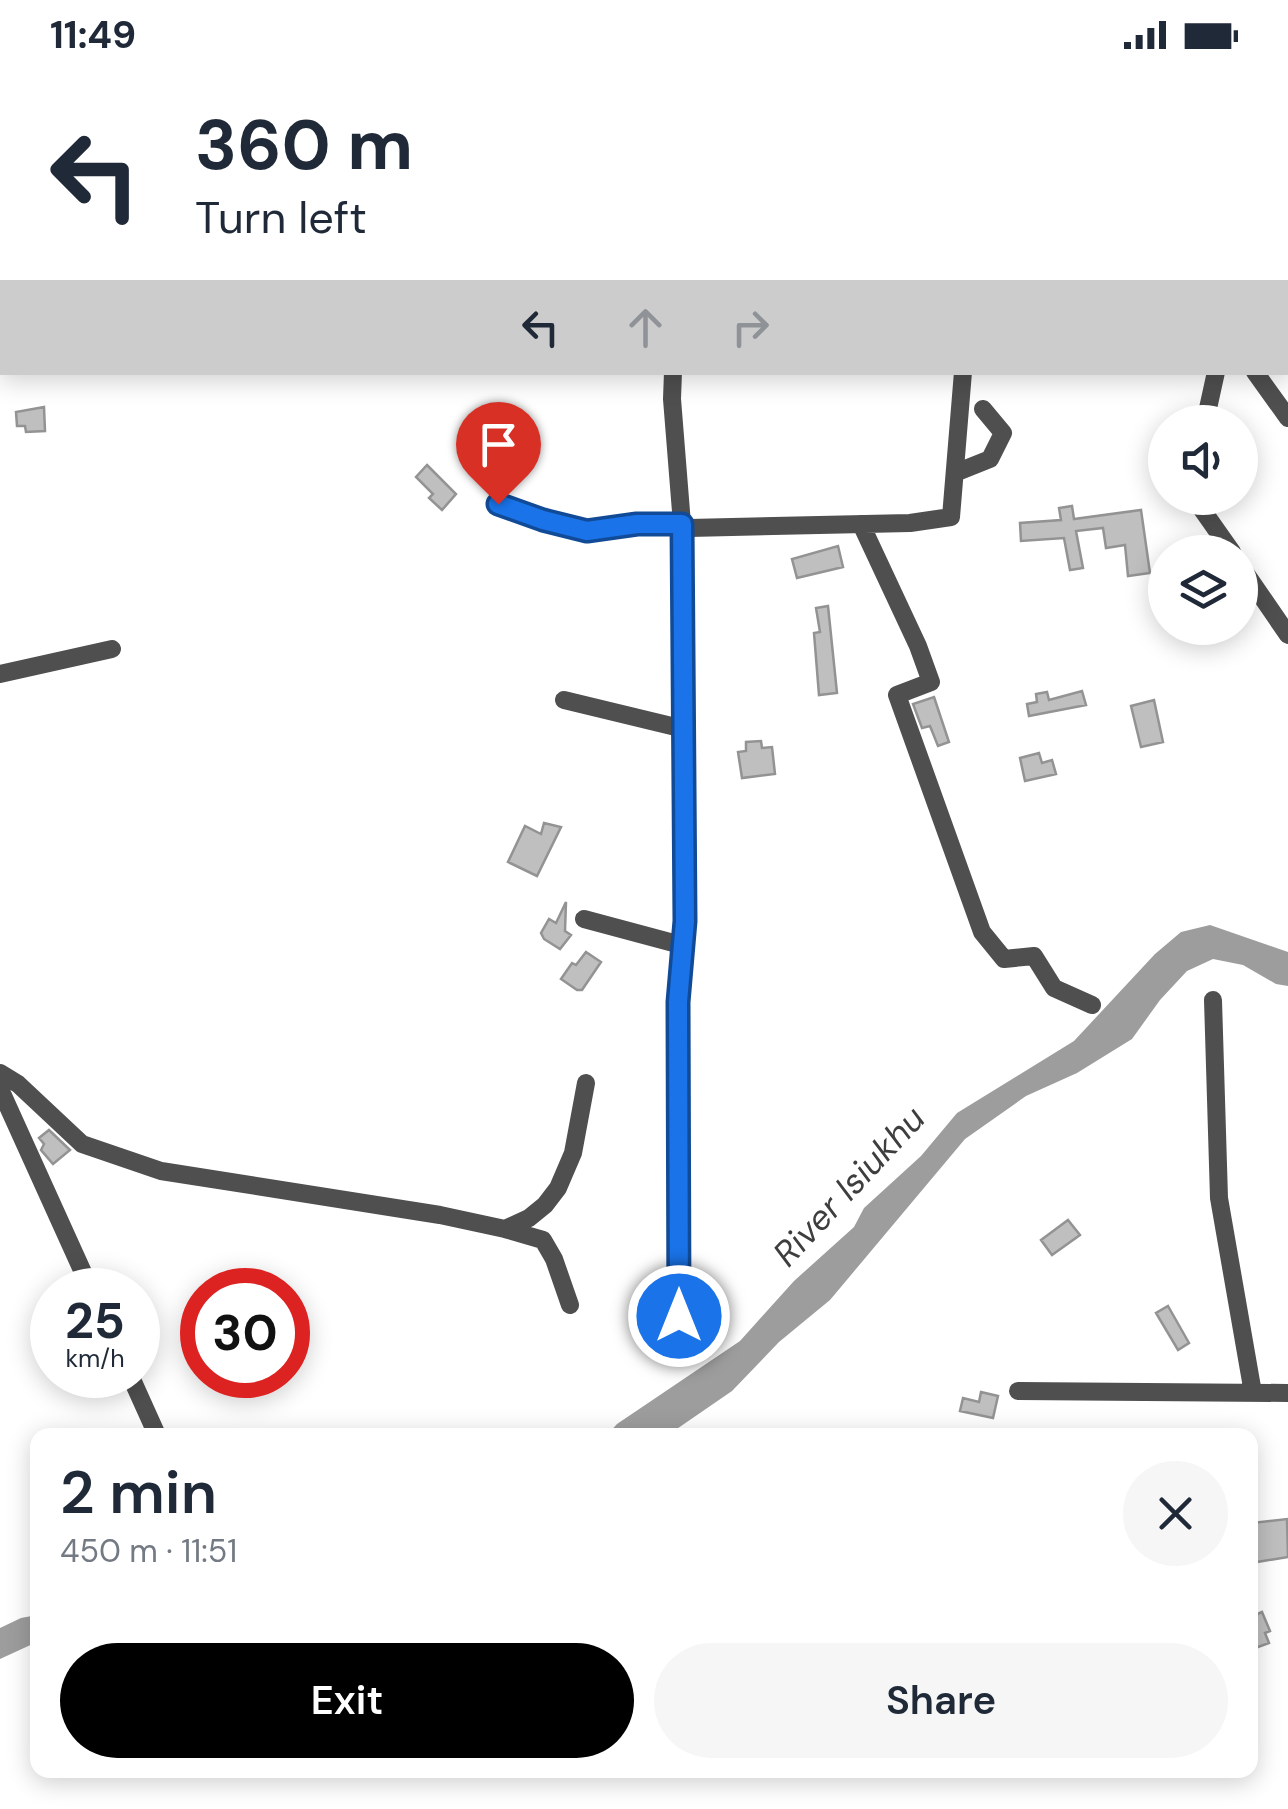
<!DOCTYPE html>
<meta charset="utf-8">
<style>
:root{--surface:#fff;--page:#f6f6f7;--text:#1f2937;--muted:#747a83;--accent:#000}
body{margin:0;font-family:"DM Sans",sans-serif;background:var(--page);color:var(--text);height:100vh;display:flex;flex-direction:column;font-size:38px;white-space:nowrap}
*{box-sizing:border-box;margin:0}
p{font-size:32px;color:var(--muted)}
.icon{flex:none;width:55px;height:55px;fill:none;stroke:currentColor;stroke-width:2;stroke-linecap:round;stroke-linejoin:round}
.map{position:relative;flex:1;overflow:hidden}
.details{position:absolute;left:30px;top:1358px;width:1228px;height:350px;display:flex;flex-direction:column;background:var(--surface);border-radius:20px;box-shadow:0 5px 25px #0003}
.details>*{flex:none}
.banner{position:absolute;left:0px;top:0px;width:1290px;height:305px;box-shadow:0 5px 25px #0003;background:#fff;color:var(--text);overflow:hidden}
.controls{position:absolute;left:1148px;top:335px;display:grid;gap:20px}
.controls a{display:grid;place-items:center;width:110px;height:110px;border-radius:50%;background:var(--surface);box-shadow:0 5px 25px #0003;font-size:50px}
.speed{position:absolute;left:30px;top:1198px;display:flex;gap:20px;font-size:50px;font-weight:700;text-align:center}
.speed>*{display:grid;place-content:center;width:130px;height:130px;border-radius:50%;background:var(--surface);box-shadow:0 5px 25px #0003;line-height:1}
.speed small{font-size:25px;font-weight:400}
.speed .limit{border:15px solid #d22;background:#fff;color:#111}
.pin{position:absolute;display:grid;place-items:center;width:85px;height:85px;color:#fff;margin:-102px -42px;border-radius:50% 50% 50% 0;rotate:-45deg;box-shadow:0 0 10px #0007}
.pin .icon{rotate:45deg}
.me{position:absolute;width:110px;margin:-55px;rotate:0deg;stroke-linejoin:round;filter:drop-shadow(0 0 8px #0008)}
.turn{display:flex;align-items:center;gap:35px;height:210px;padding:0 30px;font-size:45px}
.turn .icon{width:130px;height:130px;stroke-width:2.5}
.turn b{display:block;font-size:70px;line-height:85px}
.lanes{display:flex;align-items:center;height:95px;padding:0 30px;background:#0003;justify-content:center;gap:50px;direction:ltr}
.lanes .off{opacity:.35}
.round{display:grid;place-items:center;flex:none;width:105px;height:105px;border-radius:52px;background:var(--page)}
.head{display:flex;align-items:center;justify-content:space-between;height:170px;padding:0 30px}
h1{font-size:60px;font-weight:600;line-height:75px}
.primary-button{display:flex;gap:20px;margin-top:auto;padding:20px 30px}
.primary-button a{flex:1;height:115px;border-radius:60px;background:var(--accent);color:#fff;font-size:40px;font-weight:600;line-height:115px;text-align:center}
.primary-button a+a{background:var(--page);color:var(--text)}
.status{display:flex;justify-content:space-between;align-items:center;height:70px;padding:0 50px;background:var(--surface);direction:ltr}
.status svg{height:28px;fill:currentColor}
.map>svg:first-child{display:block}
.water{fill:#9d9d9d}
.building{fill:#bfbfbf;stroke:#939393;stroke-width:2.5}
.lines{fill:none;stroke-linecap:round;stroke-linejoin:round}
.minor{stroke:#4f4f4f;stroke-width:18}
.route-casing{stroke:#114b97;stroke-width:25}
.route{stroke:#1a73e8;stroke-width:18}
.labels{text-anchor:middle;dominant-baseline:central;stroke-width:10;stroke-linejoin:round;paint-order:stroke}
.water-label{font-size:35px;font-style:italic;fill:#3e3e3e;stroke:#fff}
</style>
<div class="status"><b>11:49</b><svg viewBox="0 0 49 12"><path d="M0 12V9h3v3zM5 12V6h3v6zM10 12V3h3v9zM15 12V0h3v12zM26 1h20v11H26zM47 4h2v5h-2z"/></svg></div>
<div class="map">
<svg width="1288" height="1739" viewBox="0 0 1288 1739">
<rect width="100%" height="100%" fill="#fff"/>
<!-- water -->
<path class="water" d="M1210 855 1288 882V916L1276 914 1243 895 1213 889 1187 901 1160 930 1132 969 1077 1003 1026 1026 965 1069 830 1230 779 1272 732 1321 668 1365H607L617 1354 740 1271 794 1211 854 1157 864 1138 921 1086 957 1043 1074 971 1155 884 1181 862Z
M37 1545V1572L0 1589V1558L21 1548Z"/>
<!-- building -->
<path class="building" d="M44 337 45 361 26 362 25 356H17L16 342Z
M427 395 456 424 442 440 429 428 433 424 416 407Z
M1072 436 1074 449 1141 440 1150 503 1128 506 1125 475 1106 478 1103 458 1076 461 1083 498 1070 500 1064 468 1021 471 1020 453 1061 450 1059 438Z
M838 476 843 497 797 508 792 489Z
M828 536 837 623 819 625 814 563 820 562 816 538Z
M1082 621 1086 635 1029 646 1027 634 1037 632 1036 624 1047 622 1049 630Z
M934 627 949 672 938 676 930 656 922 658 913 634Z
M1154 630 1163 672 1141 677 1131 636Z
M761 671 762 678 772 677 775 704 742 708 738 682 746 681V672Z
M1039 683 1042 693 1052 690 1056 704 1025 711 1020 688Z
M544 753 561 757 537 806 508 792 525 756 541 764Z
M566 832 565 861 571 865 560 879 544 869 541 863 549 849 556 853Z
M586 882 601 892 582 920H577L561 909 572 893 576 895Z
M49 1060 70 1080 53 1094 41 1080 44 1074 39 1068Z
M1068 1150 1080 1165 1052 1185 1041 1170Z
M1168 1236 1189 1273 1178 1280 1156 1243Z
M981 1322 998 1326 993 1348 960 1341 963 1328 979 1332Z
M1287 1449 1288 1487 1257 1492 1251 1453Z
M1262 1542 1270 1561 1265 1563 1269 1573 1250 1580V1547Z"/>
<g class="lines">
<!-- minor -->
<path class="minor" d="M81 0 97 2
M1176 0 1177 2
M177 2 190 0
M981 2V0
M673 302 672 329 682 454 689 458 910 453 951 447 963 302
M1255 302 1288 348
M1205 352 1216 302
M955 403 990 389 1003 363 983 339
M1194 428 1232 482
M498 434 543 450 587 461 637 454H682L685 851 681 875 584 849
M861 454 918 576 931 612 897 625 982 862 1004 889 1034 886 1054 918 1092 935
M1240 495 1288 565
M0 604 112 579
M564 630 684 659
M1213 930 1219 1128 1253 1323
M0 1003 18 1014 82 1074 161 1101 440 1145 505 1159 529 1148 545 1135 558 1118 573 1083 586 1013
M0 1019 91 1220
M505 1159 543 1170 554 1189 570 1235
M680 1284 678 931 681 875
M130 1305 157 1365
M1018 1321 1288 1323"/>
</g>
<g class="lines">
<defs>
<path id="route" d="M498 434 543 450 587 461 637 454H682L685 851 678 932 679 1246"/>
</defs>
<!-- route casing -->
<use href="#route" class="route-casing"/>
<!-- route -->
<use href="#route" class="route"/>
</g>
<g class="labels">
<!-- water labels -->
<g class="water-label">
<text transform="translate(849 1116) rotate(-47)">River Isiukhu</text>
</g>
</g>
</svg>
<div class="controls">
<a><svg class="icon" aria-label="sound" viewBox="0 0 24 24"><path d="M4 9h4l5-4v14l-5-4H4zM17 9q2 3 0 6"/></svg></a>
<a><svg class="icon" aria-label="layers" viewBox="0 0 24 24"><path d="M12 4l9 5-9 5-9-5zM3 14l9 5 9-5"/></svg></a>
</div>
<div class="speed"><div>25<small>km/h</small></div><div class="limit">30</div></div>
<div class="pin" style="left:498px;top:434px;background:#d93025"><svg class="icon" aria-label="arrive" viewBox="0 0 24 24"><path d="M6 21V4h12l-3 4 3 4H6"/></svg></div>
<svg class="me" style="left:679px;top:1246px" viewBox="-20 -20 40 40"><circle r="17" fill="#1a73e8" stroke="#fff" stroke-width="3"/><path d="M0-11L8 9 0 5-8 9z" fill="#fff"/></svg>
<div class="banner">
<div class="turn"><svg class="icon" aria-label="left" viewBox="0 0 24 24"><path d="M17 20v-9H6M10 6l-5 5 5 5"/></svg><div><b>360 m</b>Turn left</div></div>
<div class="lanes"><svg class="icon" aria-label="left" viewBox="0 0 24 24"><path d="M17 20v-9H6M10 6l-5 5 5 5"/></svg><svg class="icon off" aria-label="ahead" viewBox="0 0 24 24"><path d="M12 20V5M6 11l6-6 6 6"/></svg><svg class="icon off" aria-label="right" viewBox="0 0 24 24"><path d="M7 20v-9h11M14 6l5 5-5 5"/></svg></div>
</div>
<section class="details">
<div class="head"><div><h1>2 min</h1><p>450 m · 11:51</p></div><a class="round"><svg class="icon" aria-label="close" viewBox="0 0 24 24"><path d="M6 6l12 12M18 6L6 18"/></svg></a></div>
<div class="primary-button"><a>Exit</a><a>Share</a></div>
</section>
</div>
